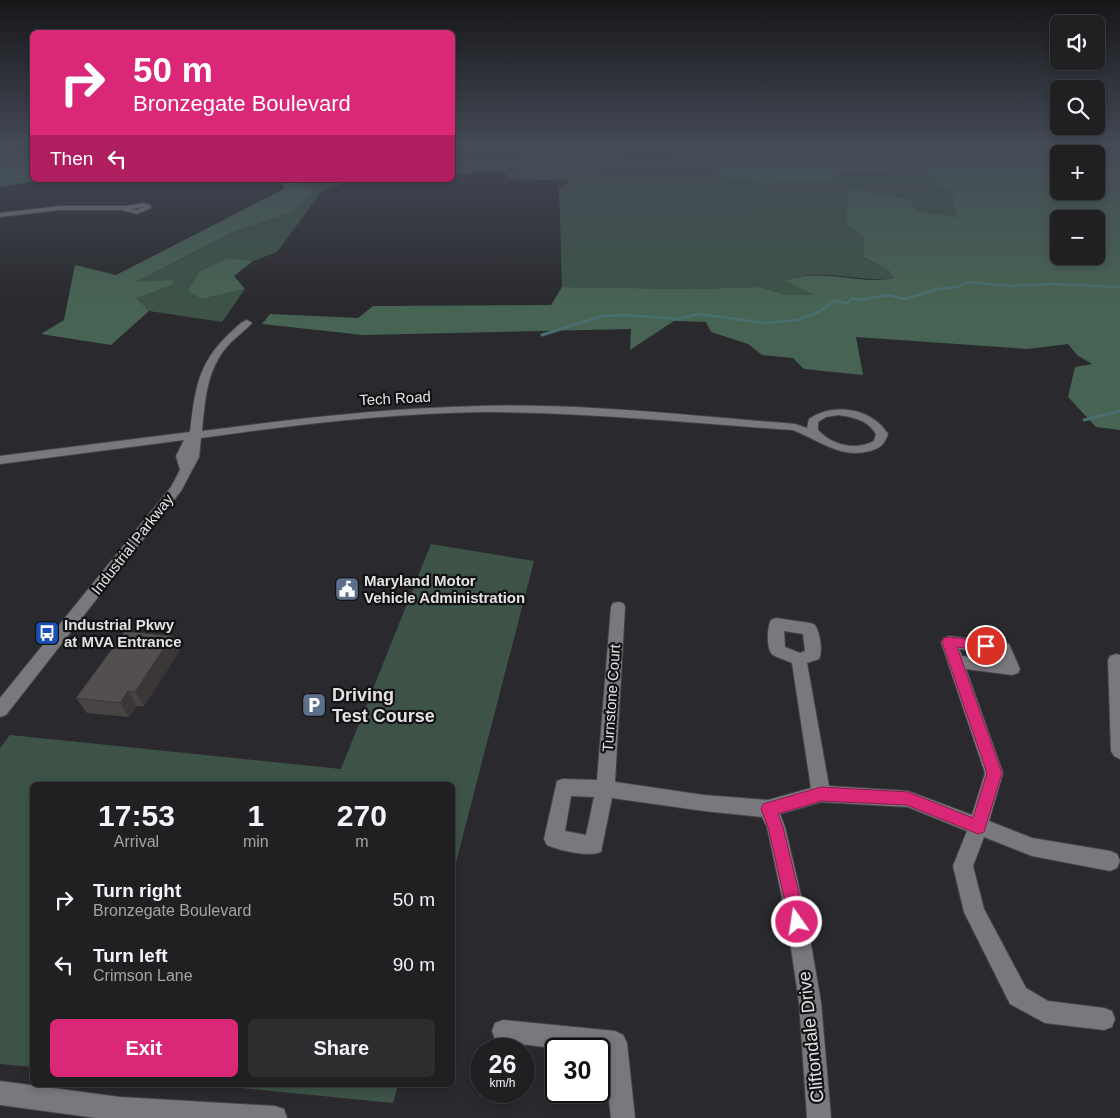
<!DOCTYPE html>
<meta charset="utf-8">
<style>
:root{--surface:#202022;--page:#2d2d2f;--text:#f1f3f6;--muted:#a2a3a5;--line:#3d3e40;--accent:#db2777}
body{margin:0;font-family:Helvetica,sans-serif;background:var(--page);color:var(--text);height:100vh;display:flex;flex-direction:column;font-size:19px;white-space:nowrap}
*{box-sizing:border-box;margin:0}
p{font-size:16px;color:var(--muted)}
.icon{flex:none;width:28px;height:28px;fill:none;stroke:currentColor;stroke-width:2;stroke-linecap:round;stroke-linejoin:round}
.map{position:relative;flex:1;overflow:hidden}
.sheet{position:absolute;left:30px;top:782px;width:425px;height:305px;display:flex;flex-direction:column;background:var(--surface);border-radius:8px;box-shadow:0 2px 8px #0003,0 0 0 1px var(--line)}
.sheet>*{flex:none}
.guide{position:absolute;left:30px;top:30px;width:425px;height:152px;border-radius:8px;box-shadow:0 2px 8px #0003,0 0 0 1px var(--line);background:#db2777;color:#fff;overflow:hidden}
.buttons{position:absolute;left:1050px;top:15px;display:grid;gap:10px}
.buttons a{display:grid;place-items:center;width:55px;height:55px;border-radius:8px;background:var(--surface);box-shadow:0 2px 8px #0003,0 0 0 1px var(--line);font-size:25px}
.speed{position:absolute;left:470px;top:1038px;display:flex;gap:10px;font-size:25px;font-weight:700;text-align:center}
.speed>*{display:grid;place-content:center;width:65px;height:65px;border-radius:50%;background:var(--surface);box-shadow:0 2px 8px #0003,0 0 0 1px var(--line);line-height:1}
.speed small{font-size:12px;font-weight:400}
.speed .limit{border:2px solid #111;border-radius:8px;background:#fff;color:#111}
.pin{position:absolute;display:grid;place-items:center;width:42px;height:42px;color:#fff;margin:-21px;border:2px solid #fff;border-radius:50%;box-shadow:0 1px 5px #0007}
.me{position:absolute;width:55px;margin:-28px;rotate:347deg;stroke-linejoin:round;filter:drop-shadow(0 0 4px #0008)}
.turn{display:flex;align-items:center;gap:18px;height:105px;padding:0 20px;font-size:22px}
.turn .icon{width:65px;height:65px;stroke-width:2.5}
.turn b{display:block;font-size:35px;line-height:42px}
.then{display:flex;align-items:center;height:48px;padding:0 20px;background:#0003;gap:10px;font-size:19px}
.eta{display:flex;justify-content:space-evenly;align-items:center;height:85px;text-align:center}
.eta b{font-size:30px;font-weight:600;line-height:35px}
.button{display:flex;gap:10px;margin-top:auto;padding:10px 20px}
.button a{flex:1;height:58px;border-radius:8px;background:var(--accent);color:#fff;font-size:20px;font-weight:600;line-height:58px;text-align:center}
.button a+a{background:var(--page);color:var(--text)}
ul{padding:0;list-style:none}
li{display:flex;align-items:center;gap:15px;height:65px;padding:0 20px}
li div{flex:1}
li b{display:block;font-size:19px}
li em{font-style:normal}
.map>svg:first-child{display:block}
.green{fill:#3d5347;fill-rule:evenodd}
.forest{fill:#476353;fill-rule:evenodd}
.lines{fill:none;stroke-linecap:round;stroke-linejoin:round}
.stream-far2{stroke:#496e70;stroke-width:2}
.stream-far1{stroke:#496e70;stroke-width:2.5}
.stream{stroke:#496e70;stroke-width:3}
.minor-casing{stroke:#454547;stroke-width:2}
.minor{fill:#79787d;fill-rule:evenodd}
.wall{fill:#484444}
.shaded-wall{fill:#3b3737}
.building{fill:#544f4f;stroke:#3b3737}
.route{fill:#db2777;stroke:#8e194d}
.labels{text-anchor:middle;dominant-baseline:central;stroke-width:4.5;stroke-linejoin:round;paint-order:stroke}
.street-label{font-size:15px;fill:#e2e2e4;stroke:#131315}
.poi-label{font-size:15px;font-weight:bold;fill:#e2e2e4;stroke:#131315;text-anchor:start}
.near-poi-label{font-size:18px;font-weight:bold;fill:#e2e2e4;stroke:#131315;text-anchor:start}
.near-street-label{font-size:18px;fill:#e2e2e4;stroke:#131315}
</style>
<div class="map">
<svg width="1120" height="1118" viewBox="0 0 1120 1118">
<rect width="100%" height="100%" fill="#2a2a2e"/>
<!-- green -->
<path class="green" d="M468 145H503L496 152 518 153 522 164 569 169H596L626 158 604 145H634L724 166 710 167 728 179 765 183 828 182 841 173 914 170 930 176 875 145H1120L1096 256V219H1059L939 187 955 192 952 199 957 217 917 211 847 224 863 237 864 257 889 271 895 278C860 284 819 265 786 281L815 295H787L758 287 694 289 562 287 559 187 570 181 512 179 503 172 453 174 452 153 457 154ZM1059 154H1096V191H1059Z
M293 180H355L323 190 277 252 253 261 229 258 202 299 245 289 222 322 149 311 135 298 171 286 134 283 231 233 293 212 316 188Z
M431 544 534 561 453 874 452 785H32V1067L0 1064V748L10 735 341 769Z
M212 1085H398L393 1103Z"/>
<!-- forest -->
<path class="forest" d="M8 145H32V180H40L0 187V147Z
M503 145 546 147 604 145 626 158 613 164 596 169H569L559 175 535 174 522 164 518 153H495Z
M1120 145V430L1096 427 1068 397 1075 367 1092 364 1077 355 1068 344 1027 349 856 337 863 375 804 369 793 358 762 355 748 344 711 332 706 322 674 321 630 350 631 329 363 335 262 324 270 314 358 318 373 306 551 305 562 287 694 289 758 287 787 295H814L785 281C821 266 859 286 894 278L889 271 864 257 863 237 847 224 845 216 850 188 910 200 917 211 957 217 952 199 954 192 939 187 934 178 914 170 841 173 828 182 765 183 728 179 709 167 722 165 630 146ZM1059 154H1096V191H1059ZM1059 219H1096V256H1059Z
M282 180H293L316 188 293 212 231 233 136 282 174 280 171 286 136 298 149 311 111 345 41 334 64 320 75 265 116 275 284 189Z
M229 258 253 261 234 276 245 289 202 299 188 291 200 271Z"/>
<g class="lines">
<!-- stream-far2 -->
<path class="stream-far2" d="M0 180 32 175"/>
<!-- stream-far1 -->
<path class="stream-far1" d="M557 330 602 316 627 315 678 319 698 314 766 323 797 320 819 312 835 301 848 303 852 298 862 300 888 295 905 299 939 289 958 287 968 282 1010 286 1051 284 1120 287"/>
<!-- stream -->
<path class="stream" d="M542 335 561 329
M1084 420 1120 411"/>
<defs>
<path id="minor" d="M144 203 150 205 151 208 137 214 121 210H60L0 217V213L60 206H126ZM144 207 136 210 131 209Z
M247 320 252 323 250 325C242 333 232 340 225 349 206 373 205 402 202 431 294 419 387 408 481 406 585 403 691 416 795 424L807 428 809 419C834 402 872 408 888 434 884 445 880 448 870 451 840 459 819 440 793 430 690 423 587 412 484 412 389 413 294 425 201 438L199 457 181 491 6 715 0 717V698L171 487 180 470 176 456 184 440 0 464V456L190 432C195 391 197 364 229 334 234 330 240 322 247 320ZM838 415C853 417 868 420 876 434L874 441C855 451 832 445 818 430V422L826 417Z
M618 602 623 603 625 607 615 782 704 795 768 800 811 788 792 663C786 660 778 658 773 655 766 650 767 627 771 620L776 618 810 623 815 625C820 633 823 651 819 659L807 663 829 786 908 791 972 815 985 773 941 642 944 638 949 636 1009 644 1020 669 1018 673 1012 675 966 669 1003 773 989 821 1032 838 1110 851 1117 854 1120 861 1117 868 1110 871 1032 856 984 837 973 866 984 909 1026 988 1048 1001 1104 1008 1112 1011 1115 1019 1112 1027 1104 1030 1045 1023 1010 1004 964 912 953 866 967 831 908 807 821 802 780 814 785 827 807 921 821 1002 831 1118H807L799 1002 787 921 767 827 762 817 704 811 612 798 601 852C587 857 561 851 547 845L544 839 557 781 563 779 597 780 611 607 613 603ZM784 631 803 634 805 651 800 653 785 647ZM959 649 998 653 1001 661 962 656ZM571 796 594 797 586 835 565 831Z
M1116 654 1120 655V759L1114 756 1111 751 1108 660 1110 656Z
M503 1020 615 1031 623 1035 627 1043 635 1118H611L604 1053H599V1049H561L503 1042 495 1039 492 1031 495 1023Z
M0 1081 120 1097 275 1106 284 1109 287 1118H96L0 1105Z"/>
</defs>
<!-- minor casing -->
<use href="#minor" class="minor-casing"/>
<!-- minor -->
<use href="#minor" class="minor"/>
</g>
<!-- wall -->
<path class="wall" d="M180 650 144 706H137L129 717 87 713 76 698Z"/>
<!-- shaded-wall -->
<path class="shaded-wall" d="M172 636 180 650 144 706 135 692Z
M128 691 137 706 129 717 120 703Z"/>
<!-- building -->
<path class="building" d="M125 631 172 636 135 692 128 691 120 703 76 698Z"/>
<!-- sky -->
<linearGradient id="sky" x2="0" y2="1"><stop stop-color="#171719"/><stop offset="0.48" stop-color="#444a57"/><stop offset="1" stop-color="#444a57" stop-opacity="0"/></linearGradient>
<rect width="1120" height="302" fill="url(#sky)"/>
<!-- route -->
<path class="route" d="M948 637 986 641 990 642 992 646 990 649 986 651 957 647 1002 773 984 832 978 834 907 805 821 801 778 814 783 827 806 922 803 928 797 930 791 928 768 827 761 809 763 804 821 787 908 792 973 818 987 773 942 642 944 638Z"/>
<!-- icons -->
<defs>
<symbol id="civic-square" viewBox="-11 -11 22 22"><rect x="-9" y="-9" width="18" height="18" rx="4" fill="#5c6f8a" stroke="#131315"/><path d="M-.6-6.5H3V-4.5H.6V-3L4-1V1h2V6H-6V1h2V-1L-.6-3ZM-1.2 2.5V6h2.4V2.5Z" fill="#fff"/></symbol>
<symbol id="bus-square" viewBox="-11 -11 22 22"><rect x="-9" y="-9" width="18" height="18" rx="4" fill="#1a4fb4" stroke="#131315"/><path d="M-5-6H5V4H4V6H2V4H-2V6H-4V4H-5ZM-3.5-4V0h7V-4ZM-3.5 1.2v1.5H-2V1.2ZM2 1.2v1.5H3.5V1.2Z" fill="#fff"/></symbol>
<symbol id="parking-square" viewBox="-11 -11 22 22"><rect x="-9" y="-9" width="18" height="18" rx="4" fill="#5c6f8a" stroke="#131315"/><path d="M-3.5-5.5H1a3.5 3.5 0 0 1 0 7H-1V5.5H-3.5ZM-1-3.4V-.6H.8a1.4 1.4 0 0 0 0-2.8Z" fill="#fff"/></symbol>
</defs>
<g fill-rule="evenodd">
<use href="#civic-square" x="333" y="575" width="28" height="28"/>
<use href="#bus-square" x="33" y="619" width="28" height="28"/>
<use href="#parking-square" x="300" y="691" width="28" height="28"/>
</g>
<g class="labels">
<!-- street labels -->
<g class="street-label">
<text transform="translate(395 398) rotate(-3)">Tech Road</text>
<text transform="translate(132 544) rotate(-52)">Industrial Parkway</text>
<text transform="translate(611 698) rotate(-86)">Turnstone Court</text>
</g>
<!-- poi labels -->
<g class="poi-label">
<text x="364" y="580">Maryland Motor<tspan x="364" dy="17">Vehicle Administration</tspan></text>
<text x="64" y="624">Industrial Pkwy<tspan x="64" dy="17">at MVA Entrance</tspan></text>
</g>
<!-- near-poi labels -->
<g class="near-poi-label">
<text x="332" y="695">Driving<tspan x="332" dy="21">Test Course</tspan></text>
</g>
<!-- near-street labels -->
<g class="near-street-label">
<text transform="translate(811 1037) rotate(-96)">Cliftondale Drive</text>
</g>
</g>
</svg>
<div class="buttons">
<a><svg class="icon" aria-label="sound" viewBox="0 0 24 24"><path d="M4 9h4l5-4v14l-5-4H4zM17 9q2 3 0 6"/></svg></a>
<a><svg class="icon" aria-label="search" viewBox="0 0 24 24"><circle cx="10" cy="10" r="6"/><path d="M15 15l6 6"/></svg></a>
<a>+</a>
<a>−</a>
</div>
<div class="speed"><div>26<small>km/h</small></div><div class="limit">30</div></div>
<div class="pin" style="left:986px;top:646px;background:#d93025"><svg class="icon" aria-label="arrive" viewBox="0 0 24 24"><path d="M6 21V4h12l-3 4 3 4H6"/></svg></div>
<svg class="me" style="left:797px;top:922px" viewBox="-20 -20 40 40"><circle r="17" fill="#db2777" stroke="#fff" stroke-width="3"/><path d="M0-11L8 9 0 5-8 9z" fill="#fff"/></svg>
<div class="guide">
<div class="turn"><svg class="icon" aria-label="right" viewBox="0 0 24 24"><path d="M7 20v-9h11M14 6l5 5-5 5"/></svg><div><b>50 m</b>Bronzegate Boulevard</div></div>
<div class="then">Then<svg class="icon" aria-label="left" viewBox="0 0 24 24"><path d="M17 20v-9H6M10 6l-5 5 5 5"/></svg></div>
</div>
<section class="sheet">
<div class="eta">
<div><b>17:53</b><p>Arrival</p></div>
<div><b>1</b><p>min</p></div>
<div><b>270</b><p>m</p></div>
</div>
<ul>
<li><svg class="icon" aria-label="right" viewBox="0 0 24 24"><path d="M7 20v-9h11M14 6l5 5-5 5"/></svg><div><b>Turn right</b><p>Bronzegate Boulevard</p></div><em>50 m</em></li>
<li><svg class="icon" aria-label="left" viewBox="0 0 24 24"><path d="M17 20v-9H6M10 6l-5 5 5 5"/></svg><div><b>Turn left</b><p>Crimson Lane</p></div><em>90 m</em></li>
</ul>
<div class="button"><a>Exit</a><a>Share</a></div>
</section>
</div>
